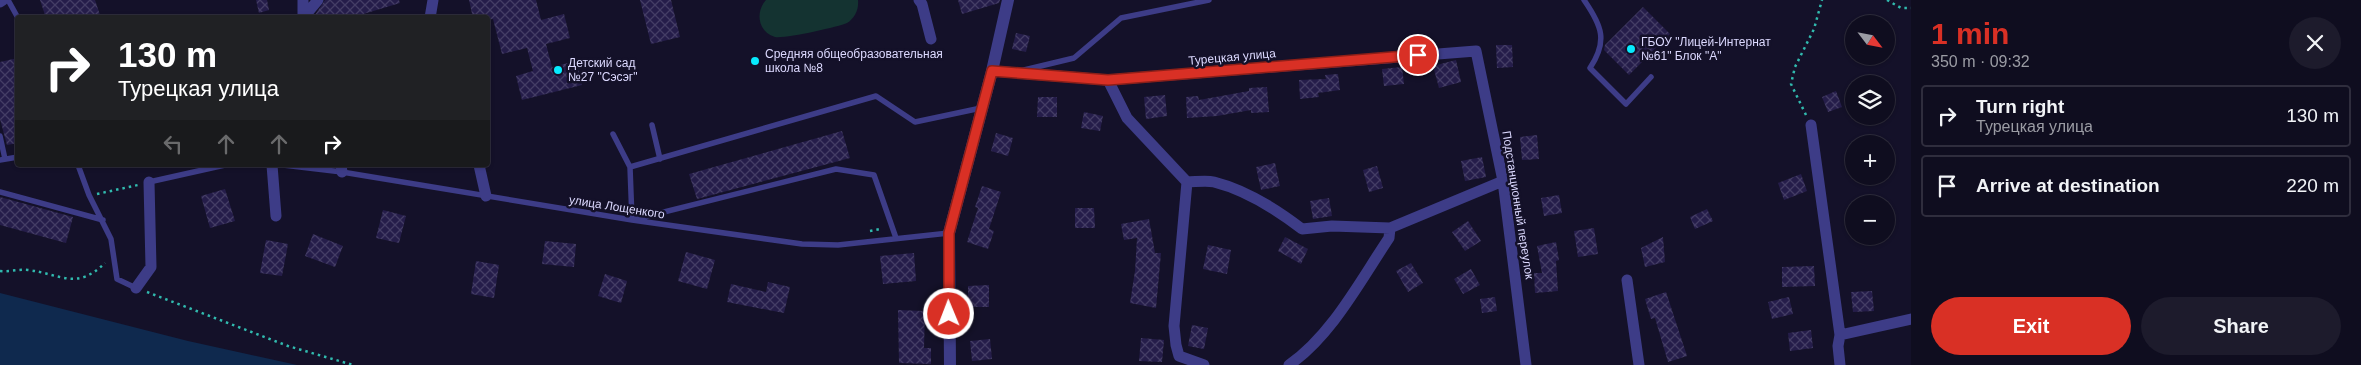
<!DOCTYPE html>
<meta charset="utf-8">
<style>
:root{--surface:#0f0d1f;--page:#1d1b2c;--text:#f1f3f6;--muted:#9b9ca4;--line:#2f2d3d;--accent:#d93025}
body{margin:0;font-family:Helvetica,sans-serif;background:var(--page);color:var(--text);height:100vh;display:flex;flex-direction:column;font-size:19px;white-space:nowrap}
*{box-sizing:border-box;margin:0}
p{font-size:16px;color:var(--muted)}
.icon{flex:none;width:28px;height:28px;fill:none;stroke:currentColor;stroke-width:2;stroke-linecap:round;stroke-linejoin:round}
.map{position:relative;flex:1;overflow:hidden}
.sheet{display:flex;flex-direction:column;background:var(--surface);width:450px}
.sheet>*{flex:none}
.hud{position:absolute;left:15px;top:15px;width:475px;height:152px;border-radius:5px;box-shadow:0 1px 4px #0004,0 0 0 1px var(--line);background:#202124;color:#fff;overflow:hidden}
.needle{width:32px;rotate:122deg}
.fabs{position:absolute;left:1845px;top:15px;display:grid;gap:10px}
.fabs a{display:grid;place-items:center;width:50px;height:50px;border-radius:50%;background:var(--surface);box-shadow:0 1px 4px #0004,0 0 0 1px var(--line);font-size:25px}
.pin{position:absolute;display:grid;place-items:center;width:42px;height:42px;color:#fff;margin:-21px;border:2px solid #fff;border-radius:50%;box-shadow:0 1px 5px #0007}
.me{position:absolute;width:55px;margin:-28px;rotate:359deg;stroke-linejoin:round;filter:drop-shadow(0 0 4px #0008)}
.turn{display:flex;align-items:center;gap:18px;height:105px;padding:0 20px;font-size:22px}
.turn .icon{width:65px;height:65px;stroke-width:2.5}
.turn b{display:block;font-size:35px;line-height:42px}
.lanes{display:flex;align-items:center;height:48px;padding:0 20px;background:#0003;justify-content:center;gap:25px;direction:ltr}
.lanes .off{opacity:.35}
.round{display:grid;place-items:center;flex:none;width:52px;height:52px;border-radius:26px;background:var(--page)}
.summary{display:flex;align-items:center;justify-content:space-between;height:85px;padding:0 20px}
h1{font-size:30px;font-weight:800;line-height:38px;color:var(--accent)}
.action{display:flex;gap:10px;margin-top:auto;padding:10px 20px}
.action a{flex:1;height:58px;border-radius:30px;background:var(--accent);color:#fff;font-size:20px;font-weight:800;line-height:58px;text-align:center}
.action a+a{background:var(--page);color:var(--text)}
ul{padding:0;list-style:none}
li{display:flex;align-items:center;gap:15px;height:62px;margin:0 10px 8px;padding:0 10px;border:2px solid var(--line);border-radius:5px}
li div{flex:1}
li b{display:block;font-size:19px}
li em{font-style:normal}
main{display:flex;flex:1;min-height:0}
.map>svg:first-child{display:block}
.garden{fill:#143331}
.water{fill:#0f294e}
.building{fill:url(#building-cross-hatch)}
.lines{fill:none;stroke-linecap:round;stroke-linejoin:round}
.path{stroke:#31baae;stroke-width:2.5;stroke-dasharray:2.5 4;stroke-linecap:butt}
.service{stroke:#3d3c87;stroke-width:5.5}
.minor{stroke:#3d3c87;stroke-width:11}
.tertiary{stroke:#3d3c87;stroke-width:12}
.route-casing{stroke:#8d1f18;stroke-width:12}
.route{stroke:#d93025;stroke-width:9}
.poi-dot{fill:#07eafd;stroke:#141129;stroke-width:2}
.labels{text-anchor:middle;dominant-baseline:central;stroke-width:5;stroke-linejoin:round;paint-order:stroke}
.poi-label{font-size:12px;fill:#dcd9ff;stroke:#141129;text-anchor:start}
.street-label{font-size:12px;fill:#dcd9ff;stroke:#141129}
</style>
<main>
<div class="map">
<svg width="1911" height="365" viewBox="0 0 1911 365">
<defs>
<pattern id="building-cross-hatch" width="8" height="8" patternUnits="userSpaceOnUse" patternTransform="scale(1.25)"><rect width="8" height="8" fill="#251d4a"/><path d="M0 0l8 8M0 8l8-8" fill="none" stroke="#443d65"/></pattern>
</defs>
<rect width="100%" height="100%" fill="#141129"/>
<!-- garden -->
<path class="garden" d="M766 0H858C859 9 855 18 847 23 838 27 784 39 775 37 758 32 755 12 766 0Z"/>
<!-- water -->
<path class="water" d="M0 293 188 341 297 365H0Z"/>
<!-- building -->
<path class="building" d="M40 0H95L101 18H46Z
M256 0H267L269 10 259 13Z
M325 0H399L400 3 350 18H313Z
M469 0H536L541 20 564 14 570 38 546 44 552 67 576 61 582 85 522 100 516 76 533 71 527 48 502 54 493 19 488 20V18H473Z
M640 0H671L680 37 651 44Z
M958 0H1000L999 3 962 14Z
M1643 7 1670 34 1629 75 1604 50 1605 45Z
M1016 33 1030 36 1026 52 1012 49Z
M1496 45H1512L1513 67 1497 68Z
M18 58V143L7 145 0 119V62Z
M1456 60 1461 82 1439 88 1433 66Z
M1402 67 1404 84 1384 86 1382 69Z
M1338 74 1340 90 1318 93 1319 97 1300 99 1299 80 1326 79 1325 75Z
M1267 87 1269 112 1251 113V110L1217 116 1187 118 1186 97 1198 96 1199 100 1249 91V88Z
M1836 91 1842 107 1828 112 1822 97Z
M1165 95 1167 116 1146 119 1144 97Z
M1038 97H1057V117H1037Z
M1084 112 1103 116 1100 131 1081 128Z
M842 131 850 158 697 199 689 174Z
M996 133 1013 138 1008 156 991 151Z
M1537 135 1539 159 1522 160 1520 137Z
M1482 157 1486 177 1465 181 1461 161Z
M1275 163 1280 186 1261 190 1256 167Z
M1377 166 1383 188 1369 192 1363 170Z
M1801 174 1807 191 1784 200 1778 183Z
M982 186 1001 192 989 229 994 231 988 249 967 242 978 208 975 207Z
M225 189 235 221 210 228 201 196Z
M1559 195 1562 213 1544 216 1541 198Z
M0 197 73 217 66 243 0 225Z
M1329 198 1332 216 1313 219 1310 201Z
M1075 208H1094L1095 228H1075Z
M1707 209 1713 221 1695 229 1690 217Z
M383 210 406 216 399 243 376 238Z
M1149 219 1155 253H1161L1156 308 1130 303 1135 271 1137 238 1124 240 1121 224Z
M1468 221 1481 241 1465 251 1452 232Z
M1594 228 1598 254 1578 257 1574 231Z
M313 234 343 246 335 267 305 256Z
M1285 237 1308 249 1301 264 1278 251Z
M1663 237 1665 262 1645 267 1641 248Z
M266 240 288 244 282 276 260 273Z
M545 241 576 244 574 267 542 264Z
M1556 242 1559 260 1556 261 1558 291 1535 293 1534 273H1542L1537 246Z
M1208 245 1231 250 1227 274 1203 269Z
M686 252 715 260 707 289 678 281Z
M914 253 916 281 883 284 880 256Z
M476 261 499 265 494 298 471 294Z
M1411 263 1423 283 1408 292 1396 271Z
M1814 266 1815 286 1782 287V267Z
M1471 269 1480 285 1463 294 1454 279Z
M605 274 627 281 621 303 598 296Z
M768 282 790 287 784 313 727 302 731 284 766 292Z
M989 285V307H968V286Z
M1872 291 1874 311 1853 312 1851 292Z
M1666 292 1687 356 1668 362 1655 318 1651 319 1645 299Z
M1495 297 1497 311 1482 313 1480 299Z
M1789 297 1793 314 1772 319 1768 302Z
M898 310 925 311 924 348H931V364L899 363Z
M1192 325 1208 328 1204 349 1188 346Z
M1811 330 1813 348 1790 351 1788 333Z
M1141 338 1164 340 1162 362 1139 361Z
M990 339 992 359 972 361 970 341Z"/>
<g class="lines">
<!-- path -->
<path class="path" d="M1887 0 1901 8H1911
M1806 115 1791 84 1795 67 1814 29 1822 0
M97 194 138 185
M870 231 880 229
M0 271C9 272 18 269 28 270 61 274 76 291 105 263
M147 292 288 346 353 365"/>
<!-- service -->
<path class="service" d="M8 0 18 18
M1584 0C1602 26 1608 41 1590 68L1626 104 1651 77
M1024 70 1074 58 1121 18 1209 0
M652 125 660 159
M613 134 630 167 632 220 836 169 874 175 896 238
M0 136 5 159
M0 160 18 157
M78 165 89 195 111 239 117 279 136 288
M283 165 342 172 632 220 802 244 838 245 949 233
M630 167 876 96 915 122 981 108
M149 182 225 165
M0 192 103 220"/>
<!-- minor -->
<path class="minor" d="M919 0 922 4 931 39
M0 2 3 0
M303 18 318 0
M303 18V0
M430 18 433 0
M992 71 1108 80 1476 51 1503 181 1526 365
M1108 80 1127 118 1187 182C1195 182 1206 180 1214 182 1246 190 1276 209 1302 229L1332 226 1390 228 1503 181
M1811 125 1840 335 1838 346 1840 365
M272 165 276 216
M341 165 342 172
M479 165 486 196
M1187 182 1174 326 1176 345 1179 356 1204 365
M1627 280 1639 365
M136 288 151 267 149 182
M1840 335 1911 319
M1289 365C1332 335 1360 281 1389 238L1390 228"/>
<!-- tertiary -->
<path class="tertiary" d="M950 365 949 233 992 71 1008 0"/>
</g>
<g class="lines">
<defs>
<path id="route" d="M949 314V233L992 71 1108 80 1418 55"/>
</defs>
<!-- route casing -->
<use href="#route" class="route-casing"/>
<!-- route -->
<use href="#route" class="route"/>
</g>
<!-- markers -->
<g class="poi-dot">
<circle cx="1631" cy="49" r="5"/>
<circle cx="755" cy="61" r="5"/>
<circle cx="558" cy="70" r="5"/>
</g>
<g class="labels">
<!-- poi labels -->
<g class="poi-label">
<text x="1641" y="42">ГБОУ "Лицей-Интернат<tspan x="1641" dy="14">№61" Блок "А"</tspan></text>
<text x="765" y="54">Средняя общеобразовательная<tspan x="765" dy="14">школа №8</tspan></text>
<text x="568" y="63">Детский сад<tspan x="568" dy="14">№27 "Сэсэг"</tspan></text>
</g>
<!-- street labels -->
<g class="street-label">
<text transform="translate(1232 57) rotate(-5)">Турецкая улица</text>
<text transform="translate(1518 205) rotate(81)">Подстанционный переулок</text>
<text transform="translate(617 207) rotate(9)">улица Лощенкого</text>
</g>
</g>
</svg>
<div class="fabs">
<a><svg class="needle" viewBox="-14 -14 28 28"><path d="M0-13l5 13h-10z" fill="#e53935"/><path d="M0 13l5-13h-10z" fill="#9b9ca4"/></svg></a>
<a><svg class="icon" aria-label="layers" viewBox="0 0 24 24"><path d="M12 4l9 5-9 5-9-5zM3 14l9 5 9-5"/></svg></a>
<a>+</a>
<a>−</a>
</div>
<div class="pin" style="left:1418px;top:55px;background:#d93025"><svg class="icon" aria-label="arrive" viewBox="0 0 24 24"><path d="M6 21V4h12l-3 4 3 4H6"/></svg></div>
<svg class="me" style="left:949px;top:314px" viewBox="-20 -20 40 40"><circle r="17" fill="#d93025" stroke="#fff" stroke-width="3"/><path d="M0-11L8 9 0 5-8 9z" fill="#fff"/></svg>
<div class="hud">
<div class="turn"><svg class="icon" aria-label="right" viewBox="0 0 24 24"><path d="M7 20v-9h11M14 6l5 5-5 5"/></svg><div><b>130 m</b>Турецкая улица</div></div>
<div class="lanes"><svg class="icon off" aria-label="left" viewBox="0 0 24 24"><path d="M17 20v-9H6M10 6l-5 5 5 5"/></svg><svg class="icon off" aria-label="ahead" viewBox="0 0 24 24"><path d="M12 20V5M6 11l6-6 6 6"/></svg><svg class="icon off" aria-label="ahead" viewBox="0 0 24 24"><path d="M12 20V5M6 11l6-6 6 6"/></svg><svg class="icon" aria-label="right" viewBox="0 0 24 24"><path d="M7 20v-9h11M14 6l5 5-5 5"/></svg></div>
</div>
</div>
<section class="sheet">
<div class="summary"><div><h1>1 min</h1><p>350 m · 09:32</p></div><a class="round"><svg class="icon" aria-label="close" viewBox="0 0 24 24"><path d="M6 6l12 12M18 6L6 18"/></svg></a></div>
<ul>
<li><svg class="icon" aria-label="right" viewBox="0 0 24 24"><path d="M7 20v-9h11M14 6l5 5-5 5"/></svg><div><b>Turn right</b><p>Турецкая улица</p></div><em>130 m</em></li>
<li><svg class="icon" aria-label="arrive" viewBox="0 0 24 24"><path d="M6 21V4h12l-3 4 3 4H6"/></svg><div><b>Arrive at destination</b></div><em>220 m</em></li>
</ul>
<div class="action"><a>Exit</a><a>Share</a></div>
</section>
</main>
